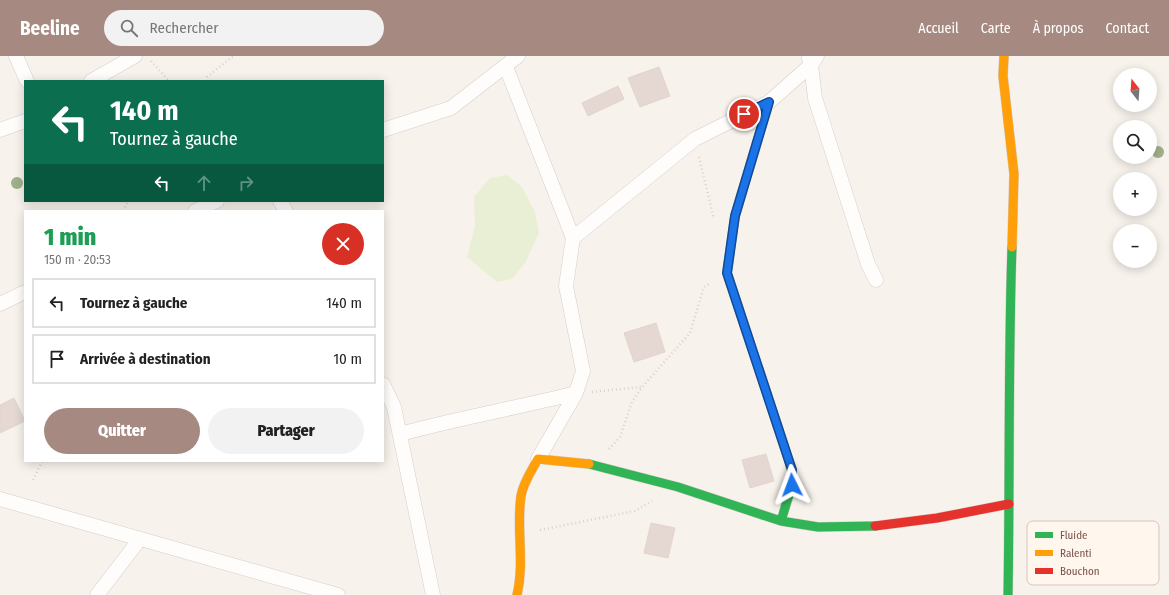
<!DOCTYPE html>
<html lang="fr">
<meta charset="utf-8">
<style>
:root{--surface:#fff;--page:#f2f2f2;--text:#222;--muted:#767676;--line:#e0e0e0;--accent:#a68a81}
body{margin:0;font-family:"Fira Sans Condensed",sans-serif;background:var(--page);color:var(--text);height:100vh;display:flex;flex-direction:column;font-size:15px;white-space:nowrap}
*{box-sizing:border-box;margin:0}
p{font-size:13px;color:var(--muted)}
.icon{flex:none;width:22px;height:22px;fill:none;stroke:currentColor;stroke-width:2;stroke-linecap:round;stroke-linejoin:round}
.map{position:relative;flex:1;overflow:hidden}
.drawer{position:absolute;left:24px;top:154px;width:360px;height:252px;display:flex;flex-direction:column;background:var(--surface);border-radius:0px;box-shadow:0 2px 10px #0003}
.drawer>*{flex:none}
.banner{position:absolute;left:24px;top:24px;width:360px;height:122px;border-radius:0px;box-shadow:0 2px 10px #0003;background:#0b6e4f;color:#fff;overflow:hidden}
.needle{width:26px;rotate:343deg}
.fabs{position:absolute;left:1113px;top:12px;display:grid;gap:8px}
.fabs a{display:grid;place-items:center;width:44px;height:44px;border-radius:50%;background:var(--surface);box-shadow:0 2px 10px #0003;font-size:20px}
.pin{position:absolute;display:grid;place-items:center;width:34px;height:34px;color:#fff;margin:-17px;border:2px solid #fff;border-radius:50%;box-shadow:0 1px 4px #0007}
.me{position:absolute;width:44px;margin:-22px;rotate:357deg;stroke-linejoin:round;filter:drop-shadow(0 0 3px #0008)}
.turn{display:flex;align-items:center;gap:14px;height:84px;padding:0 20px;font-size:18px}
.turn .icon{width:52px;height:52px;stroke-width:2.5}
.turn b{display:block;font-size:28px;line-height:34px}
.lanes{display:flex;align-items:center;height:38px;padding:0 20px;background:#0003;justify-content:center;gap:20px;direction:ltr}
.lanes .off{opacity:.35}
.round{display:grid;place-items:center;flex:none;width:42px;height:42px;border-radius:21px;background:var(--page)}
.head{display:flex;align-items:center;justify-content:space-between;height:68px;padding:0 20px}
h1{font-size:24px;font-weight:800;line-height:30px;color:#1e9e55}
.primary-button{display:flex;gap:8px;margin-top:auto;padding:8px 20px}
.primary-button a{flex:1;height:46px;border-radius:24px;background:var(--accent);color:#fff;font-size:16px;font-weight:800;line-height:46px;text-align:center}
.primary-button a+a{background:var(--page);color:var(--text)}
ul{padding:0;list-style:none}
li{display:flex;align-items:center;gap:12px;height:50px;margin:0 8px 6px;padding:0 12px;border:2px solid var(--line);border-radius:0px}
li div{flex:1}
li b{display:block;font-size:15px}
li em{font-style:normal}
header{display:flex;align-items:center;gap:24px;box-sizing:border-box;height:56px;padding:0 20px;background:var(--accent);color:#fff}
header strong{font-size:19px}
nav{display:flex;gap:22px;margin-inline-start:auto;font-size:14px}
.search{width:280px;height:36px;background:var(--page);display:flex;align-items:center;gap:10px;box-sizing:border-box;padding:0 14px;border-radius:22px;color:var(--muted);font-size:15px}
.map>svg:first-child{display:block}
.green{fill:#e8efd5}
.building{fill:#e5d8d3;stroke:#e2d4cd}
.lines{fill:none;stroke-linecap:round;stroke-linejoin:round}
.street-casing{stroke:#d7cdc8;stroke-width:15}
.fast-casing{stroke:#d8cdc8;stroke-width:10}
.slow-casing{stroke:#d8cdc8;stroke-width:10}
.jam-casing{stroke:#d8cdc8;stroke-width:10}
.path{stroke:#dbd0cd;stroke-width:2.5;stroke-dasharray:1 3;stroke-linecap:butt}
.street{stroke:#fefdfc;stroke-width:14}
.fast{stroke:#30b455;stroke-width:9}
.slow{stroke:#ff9f0a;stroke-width:9}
.jam{stroke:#e5322d;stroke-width:9}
.tree{fill:#a0b08b}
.route-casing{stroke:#114b97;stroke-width:10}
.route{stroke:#1a73e8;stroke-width:7}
.key{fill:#fff6ee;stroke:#d7c5bc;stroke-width:1}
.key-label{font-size:11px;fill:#7a5248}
</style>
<header>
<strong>Beeline</strong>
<div class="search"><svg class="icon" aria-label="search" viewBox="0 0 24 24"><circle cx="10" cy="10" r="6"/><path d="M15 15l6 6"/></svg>Rechercher</div>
<nav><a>Accueil</a><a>Carte</a><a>À propos</a><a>Contact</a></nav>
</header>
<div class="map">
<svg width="1169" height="539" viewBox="0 0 1169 539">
<rect width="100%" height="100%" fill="#f8f2ec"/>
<!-- green -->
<path class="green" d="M507 119 522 131 535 156 539 177 525 207 512 223 497 226 467 201 475 170 474 141 490 122Z"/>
<!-- building -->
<path class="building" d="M659 11 670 40 640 51 628 22Z
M618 30 624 43 588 60 582 47Z
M656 267 665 296 634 306 624 277Z
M14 342 25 365 0 377V349Z
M766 398 774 425 750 432 742 404Z
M651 467 675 472 668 502 644 497Z"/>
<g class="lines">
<defs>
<path id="street" d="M16 0 27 25
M809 2 811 9 815 42 868 208 876 224
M506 11 573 182 566 230 583 315 576 337 538 403
M91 25 135 0
M0 74 25 65
M383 74 451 52 518 0
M280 145 286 155
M195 155 217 145
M573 182 695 83 769 46 811 9 817 0
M0 248 25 236
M383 328 394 351 433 539
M400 378C458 362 517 352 576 337
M0 443 338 539
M97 539 140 483"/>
<path id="fast" d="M769 46 735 160 727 217 792 414V429L781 465
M589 408 678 431 781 465 818 471 875 470
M1008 539C1010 423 1008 307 1012 191"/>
<path id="slow" d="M1004 0 1003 20 1014 118 1012 191
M517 539C525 505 516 473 521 440 523 427 532 414 538 403L589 408"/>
<path id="jam" d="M875 470 937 462 1009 448"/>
</defs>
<!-- street casing -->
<use href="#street" class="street-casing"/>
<!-- fast casing -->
<use href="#fast" class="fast-casing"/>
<!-- slow casing -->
<use href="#slow" class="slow-casing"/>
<!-- jam casing -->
<use href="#jam" class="jam-casing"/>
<!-- path -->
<path class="path" d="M151 5 169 25
M206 25 207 21 233 0
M699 101 714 163
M123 155 128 145
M592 336 641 331
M609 393 620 381 632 346 642 331 690 277 704 231 711 227
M33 424 42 406 44 405
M540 474 635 455 652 445"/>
<!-- street -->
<use href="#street" class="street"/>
<!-- fast -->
<use href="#fast" class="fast"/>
<!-- slow -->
<use href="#slow" class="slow"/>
<!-- jam -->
<use href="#jam" class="jam"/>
</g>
<!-- trees -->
<g class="tree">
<circle cx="1158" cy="96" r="6"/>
<circle cx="17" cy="127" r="6"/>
</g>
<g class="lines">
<defs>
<path id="route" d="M744 58 769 46 735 160 727 217 792 414V429"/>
</defs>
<!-- route casing -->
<use href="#route" class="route-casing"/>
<!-- route -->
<use href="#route" class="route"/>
</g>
<!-- legend -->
<rect x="1027" y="465" width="132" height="64" rx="6" class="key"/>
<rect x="1035" y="476" width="18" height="6" fill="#30b455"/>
<rect x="1035" y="494" width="18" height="6" fill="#ff9f0a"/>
<rect x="1035" y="512" width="18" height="6" fill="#e5322d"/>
<g class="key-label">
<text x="1060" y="483">Fluide</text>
<text x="1060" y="501">Ralenti</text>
<text x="1060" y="519">Bouchon</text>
</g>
</svg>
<div class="fabs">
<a><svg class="needle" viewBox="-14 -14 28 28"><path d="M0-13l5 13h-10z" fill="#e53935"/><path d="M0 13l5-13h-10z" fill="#767676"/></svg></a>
<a><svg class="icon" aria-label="search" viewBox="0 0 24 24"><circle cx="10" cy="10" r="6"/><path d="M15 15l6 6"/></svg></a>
<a>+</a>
<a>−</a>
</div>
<div class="pin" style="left:744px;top:58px;background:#d93025"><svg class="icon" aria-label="arrive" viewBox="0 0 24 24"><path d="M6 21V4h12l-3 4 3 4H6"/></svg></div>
<svg class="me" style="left:792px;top:429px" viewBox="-20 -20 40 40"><path d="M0-17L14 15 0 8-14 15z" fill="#1a73e8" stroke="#fff" stroke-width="4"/></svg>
<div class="banner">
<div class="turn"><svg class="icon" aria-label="left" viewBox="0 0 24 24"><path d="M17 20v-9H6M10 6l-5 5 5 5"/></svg><div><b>140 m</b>Tournez à gauche</div></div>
<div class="lanes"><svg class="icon" aria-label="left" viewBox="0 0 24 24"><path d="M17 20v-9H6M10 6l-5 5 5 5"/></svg><svg class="icon off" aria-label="ahead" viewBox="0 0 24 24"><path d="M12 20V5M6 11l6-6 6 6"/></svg><svg class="icon off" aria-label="right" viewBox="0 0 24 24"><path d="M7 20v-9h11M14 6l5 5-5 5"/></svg></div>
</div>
<section class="drawer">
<div class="head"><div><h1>1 min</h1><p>150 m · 20:53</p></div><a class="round" style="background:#d93025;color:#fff"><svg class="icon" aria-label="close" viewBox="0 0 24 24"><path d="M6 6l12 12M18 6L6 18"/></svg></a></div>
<ul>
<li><svg class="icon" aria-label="left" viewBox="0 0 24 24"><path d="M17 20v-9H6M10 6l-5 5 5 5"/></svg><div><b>Tournez à gauche</b></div><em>140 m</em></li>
<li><svg class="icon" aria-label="arrive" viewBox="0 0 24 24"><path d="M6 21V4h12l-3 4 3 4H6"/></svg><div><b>Arrivée à destination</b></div><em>10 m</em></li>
</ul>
<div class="primary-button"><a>Quitter</a><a>Partager</a></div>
</section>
</div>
